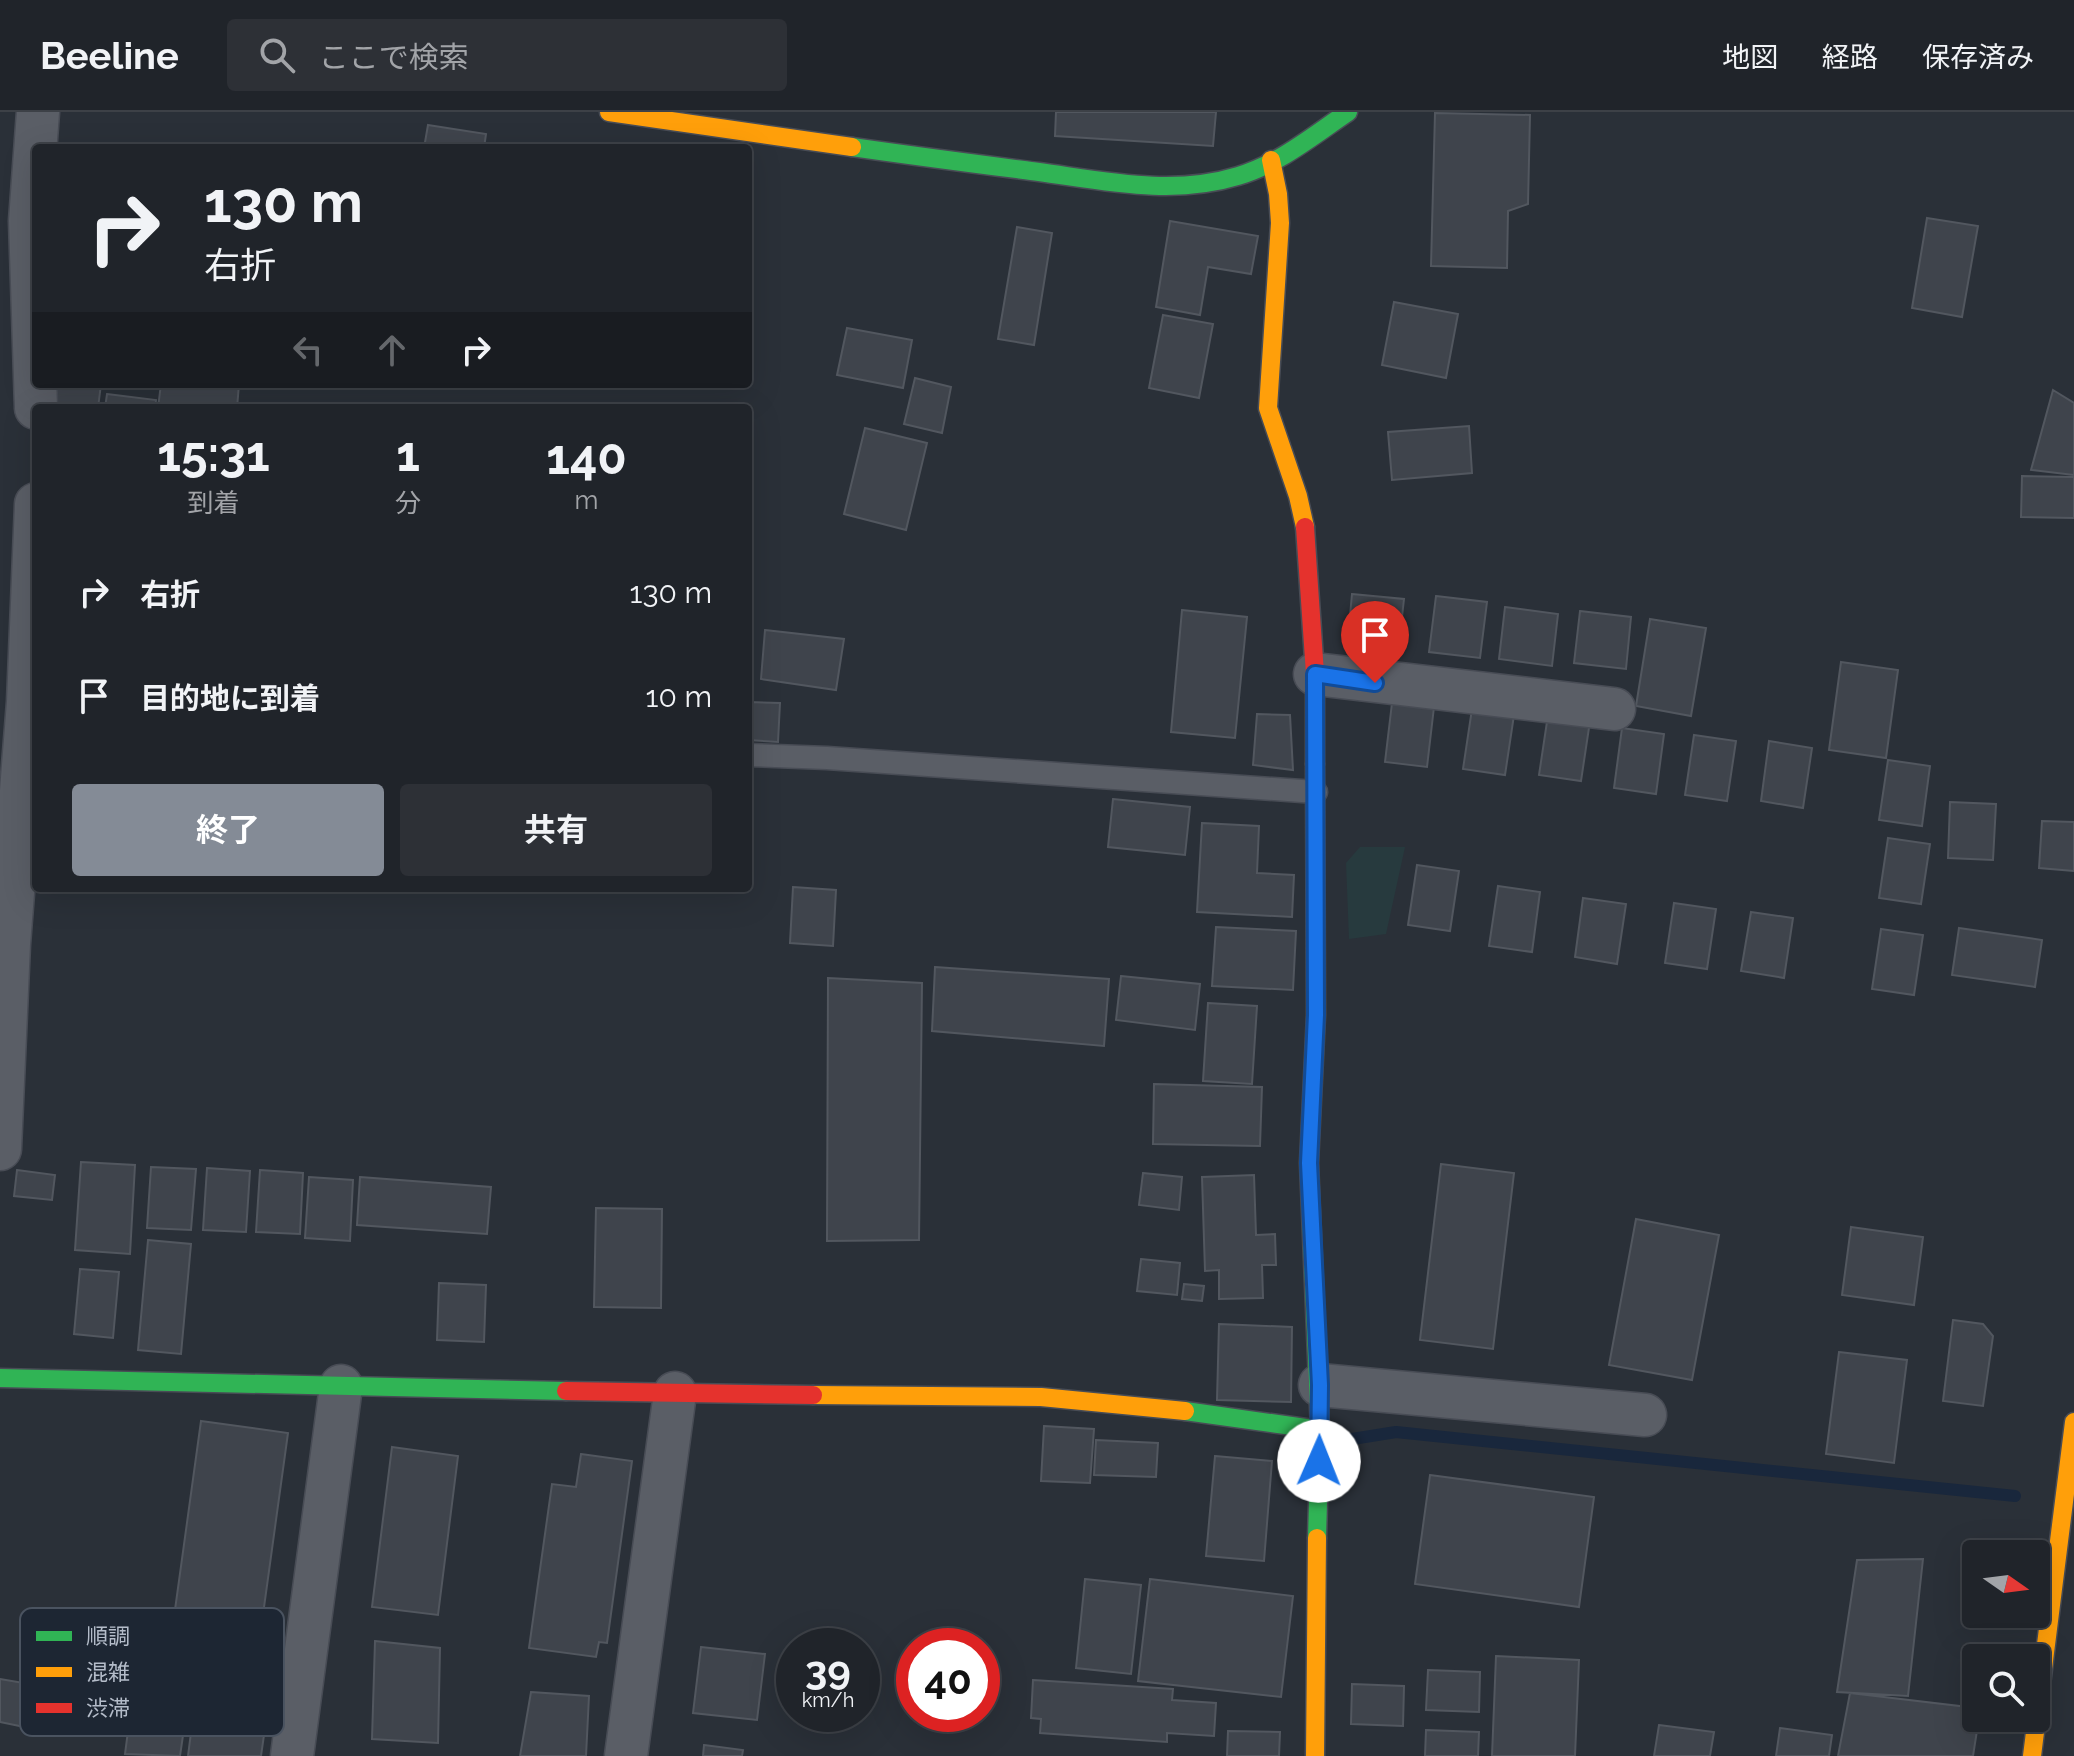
<!DOCTYPE html>
<html lang="ja">
<meta charset="utf-8">
<style>
:root{--surface:#20242a;--page:#2d3036;--text:#f1f3f6;--muted:#a2a4a8;--line:#3d4147;--accent:#848b96}
body{margin:0;font-family:Raleway,"Noto Sans JP",sans-serif;background:var(--page);color:var(--text);height:100vh;display:flex;flex-direction:column;font-size:30px;white-space:nowrap}
*{box-sizing:border-box;margin:0}
p{font-size:26px;color:var(--muted)}
.icon{flex:none;width:44px;height:44px;fill:none;stroke:currentColor;stroke-width:2;stroke-linecap:round;stroke-linejoin:round}
.map{position:relative;flex:1;overflow:hidden}
.details{position:absolute;left:32px;top:292px;width:720px;height:488px;display:flex;flex-direction:column;background:var(--surface);border-radius:8px;box-shadow:0 8px 32px #0002,0 0 0 2px var(--line)}
.details>*{flex:none}
.banner{position:absolute;left:32px;top:32px;width:720px;height:244px;border-radius:8px;box-shadow:0 8px 32px #0002,0 0 0 2px var(--line);background:#20242a;color:var(--text);overflow:hidden}
.needle{width:52px;rotate:104deg}
.fabs{position:absolute;left:1962px;top:1428px;display:grid;gap:16px}
.fabs a{display:grid;place-items:center;width:88px;height:88px;border-radius:8px;background:var(--surface);box-shadow:0 8px 32px #0002,0 0 0 2px var(--line);font-size:40px}
.speed{position:absolute;left:776px;top:1516px;display:flex;gap:16px;font-size:40px;font-weight:700;text-align:center}
.speed>*{display:grid;place-content:center;width:104px;height:104px;border-radius:50%;background:var(--surface);box-shadow:0 8px 32px #0002,0 0 0 2px var(--line);line-height:1}
.speed small{font-size:20px;font-weight:400}
.speed .limit{border:12px solid #d22;background:#fff;color:#111}
.pin{position:absolute;display:grid;place-items:center;width:68px;height:68px;color:#fff;margin:-82px -34px;border-radius:50% 50% 50% 0;rotate:-45deg;box-shadow:0 0 8px #0007}
.pin .icon{rotate:45deg}
.me{position:absolute;width:88px;margin:-44px;rotate:1deg;stroke-linejoin:round;filter:drop-shadow(0 0 6px #0008)}
.turn{display:flex;align-items:center;gap:28px;height:168px;padding:0 40px;font-size:36px}
.turn .icon{width:104px;height:104px;stroke-width:2.5}
.turn b{display:block;font-size:56px;line-height:68px}
.lanes{display:flex;align-items:center;height:76px;padding:0 40px;background:#0003;justify-content:center;gap:40px;direction:ltr}
.lanes .off{opacity:.35}
.eta{display:flex;justify-content:space-evenly;align-items:center;height:136px;text-align:center}
.eta b{font-size:48px;font-weight:700;line-height:56px}
.primary-button{display:flex;gap:16px;margin-top:auto;padding:16px 40px}
.primary-button a{flex:1;height:92px;border-radius:8px;background:var(--accent);color:#fff;font-size:32px;font-weight:700;line-height:92px;text-align:center}
.primary-button a+a{background:var(--page);color:var(--text)}
ul{padding:0;list-style:none}
li{display:flex;align-items:center;gap:24px;height:104px;padding:0 40px}
li div{flex:1}
li b{display:block;font-size:30px}
li em{font-style:normal}
header{display:flex;align-items:center;gap:48px;box-sizing:border-box;height:112px;padding:0 40px;background:var(--surface);border-bottom:2px solid var(--line)}
header strong{font-size:38px}
nav{display:flex;gap:44px;margin-inline-start:auto;font-size:28px}
.search{width:560px;height:72px;background:var(--page);display:flex;align-items:center;gap:20px;box-sizing:border-box;padding:0 28px;border-radius:8px;color:var(--muted);font-size:30px}
.map>svg:first-child{display:block}
.green{fill:#273a3e}
.lines{fill:none;stroke-linecap:round;stroke-linejoin:round}
.stream{stroke:#19273c;stroke-width:12}
.building{fill:#3f444c;stroke:#52575f;stroke-width:2}
.lane-casing{stroke:#484c55;stroke-width:25}
.street-casing{stroke:#484c55;stroke-width:45}
.fast-casing{stroke:#484c55;stroke-width:21}
.slow-casing{stroke:#484c55;stroke-width:21}
.jam-casing{stroke:#484c55;stroke-width:21}
.lane{stroke:#5a5e66;stroke-width:22}
.street{stroke:#5a5e66;stroke-width:42}
.fast{stroke:#30b455;stroke-width:18}
.slow{stroke:#ff9f0a;stroke-width:18}
.jam{stroke:#e5322d;stroke-width:18}
.route-casing{stroke:#114b97;stroke-width:20}
.route{stroke:#1a73e8;stroke-width:14}
.key{fill:#1d2633;stroke:#4a5360;stroke-width:2}
.key-label{font-size:22px;fill:#b4bcc9}
</style>
<header>
<strong>Beeline</strong>
<div class="search"><svg class="icon" aria-label="search" viewBox="0 0 24 24"><circle cx="10" cy="10" r="6"/><path d="M15 15l6 6"/></svg>ここで検索</div>
<nav><a>地図</a><a>経路</a><a>保存済み</a></nav>
</header>
<div class="map">
<svg width="2074" height="1644" viewBox="0 0 2074 1644">
<rect width="100%" height="100%" fill="#2a3038"/>
<!-- green -->
<path class="green" d="M1360 735H1405L1386 822 1349 827 1346 751Z"/>
<g class="lines">
<!-- stream -->
<path class="stream" d="M1346 1328 1396 1320 2015 1384"/>
</g>
<!-- building -->
<path class="building" d="M1056 0H1216L1213 34 1055 24Z
M1435 1 1530 3 1528 92 1508 99 1507 156 1431 154Z
M428 13 486 22 484 36H424Z
M1927 106 1978 114 1962 205 1912 196Z
M1170 109 1258 124 1251 162 1208 155 1200 203 1156 195Z
M1017 115 1052 121 1034 233 998 227Z
M1394 190 1458 202 1446 266 1382 253Z
M1163 203 1213 212 1199 286 1149 276Z
M847 216 912 228 903 276 837 263Z
M915 266 951 275 942 321 904 312Z
M50 272H101L98 296H47Z
M161 272H239L237 296H158Z
M2053 278 2074 291V363L2031 358Z
M107 282 156 288 155 296H105Z
M1469 314 1472 361 1392 368 1388 320Z
M865 316 927 331 906 418 844 402Z
M2022 364 2074 365V406L2021 405Z
M1352 482 1404 487 1398 541 1347 536Z
M1436 484 1487 490 1480 546 1429 540Z
M1505 495 1558 502 1552 554 1499 547Z
M1182 498 1247 505 1235 626 1171 620Z
M1580 499 1631 505 1626 557 1574 551Z
M1650 507 1706 516 1691 604 1636 594Z
M765 518 844 527 836 578 761 567Z
M1841 550 1898 558 1886 646 1829 638Z
M748 590 780 591 778 630 748 628Z
M1392 591 1434 595 1427 655 1385 650Z
M1472 597 1514 603 1505 663 1463 657Z
M1257 602 1290 603 1293 658 1253 653Z
M1548 603 1590 609 1581 669 1539 663Z
M1622 616 1664 622 1656 682 1614 676Z
M1694 623 1736 629 1727 689 1685 683Z
M1769 629 1812 636 1803 696 1761 689Z
M1888 648 1930 654 1922 714 1879 708Z
M1113 687 1190 695 1185 743 1108 735Z
M1950 690 1996 692 1993 748 1948 746Z
M2042 709 2074 710V759L2039 756Z
M1202 711 1259 714 1257 761 1294 763 1292 805 1197 800Z
M1888 726 1930 732 1921 792 1879 786Z
M1417 753 1459 759 1450 819 1408 813Z
M1498 774 1540 780 1532 840 1489 834Z
M793 775 836 778 833 834 790 831Z
M1583 786 1626 792 1617 852 1575 845Z
M1674 791 1716 797 1707 857 1665 851Z
M1751 800 1793 806 1784 866 1741 859Z
M1216 815 1296 819 1293 878 1212 874Z
M1959 816 2042 828 2035 875 1952 863Z
M1881 817 1923 823 1914 883 1872 877Z
M935 855 1109 867 1104 934 932 919Z
M1121 864 1200 872 1195 918 1116 908Z
M828 866 922 871 919 1128 827 1129Z
M1208 891 1257 894 1252 972 1203 969Z
M1154 972 1262 975 1260 1034 1153 1032Z
M81 1050 135 1053 130 1142 75 1138Z
M1441 1052 1514 1061 1493 1237 1420 1228Z
M151 1055 196 1057 191 1118 147 1116Z
M207 1056 250 1059 246 1120 203 1118Z
M17 1058 55 1063 52 1088 14 1084Z
M260 1058 303 1061 300 1122 256 1120Z
M1143 1061 1182 1065 1179 1098 1139 1093Z
M1254 1063 1256 1123 1275 1122 1276 1153H1262L1263 1186 1219 1187V1158L1205 1159 1202 1065Z
M309 1065 353 1068 350 1129 305 1126Z
M360 1065 491 1075 487 1122 357 1113Z
M596 1096 662 1097 661 1196 594 1195Z
M1636 1107 1719 1123 1692 1268 1609 1253Z
M1851 1115 1923 1125 1914 1193 1842 1183Z
M148 1128 191 1132 181 1242 138 1238Z
M1141 1147 1180 1151 1177 1183 1137 1179Z
M80 1157 119 1160 113 1226 74 1222Z
M439 1171 486 1173 484 1230 437 1228Z
M1184 1172 1204 1174 1202 1189 1182 1187Z
M1953 1208 1983 1212 1993 1224 1983 1294 1943 1289Z
M1219 1212 1292 1215 1291 1290 1217 1288Z
M1839 1240 1907 1248 1894 1351 1826 1342Z
M201 1309 288 1321 261 1517 174 1505Z
M1044 1314 1094 1317 1090 1371 1041 1369Z
M1096 1328 1158 1331 1156 1365 1094 1363Z
M392 1335 458 1344 438 1503 372 1495Z
M581 1342 632 1349 607 1531 599 1530 596 1545 529 1536 552 1372 576 1375Z
M1215 1344 1272 1349 1264 1449 1206 1444Z
M1430 1363 1594 1385 1579 1495 1415 1472Z
M1923 1447 1908 1584 1837 1580 1857 1448Z
M1085 1467 1141 1473 1131 1562 1076 1556Z
M1150 1467 1293 1484 1281 1585 1138 1569Z
M375 1529 440 1536 438 1631 372 1627Z
M701 1535 765 1542 757 1608 693 1601Z
M1496 1544 1579 1548 1575 1644H1492Z
M1428 1558 1480 1560 1479 1600 1426 1598Z
M0 1567 47 1575 39 1618 0 1610Z
M1033 1568 1173 1577 1172 1588 1216 1591 1214 1624 1167 1621V1630L1040 1621 1041 1607 1031 1606Z
M1352 1572 1404 1574 1403 1614 1351 1612Z
M531 1580 589 1584 586 1644H520Z
M1850 1581 1976 1596V1606H1979L1973 1644H1838Z
M131 1596 186 1603 180 1644 125 1642Z
M193 1605 265 1616 261 1644H188Z
M1659 1613 1714 1620 1710 1644H1654Z
M1780 1616 1832 1623 1829 1644H1776Z
M1426 1618 1479 1620 1478 1644H1425Z
M1228 1619 1280 1620 1279 1644H1227Z
M704 1633 743 1638 742 1644H703Z"/>
<g class="lines">
<defs>
<path id="lane" d="M748 643 827 646 1316 680"/>
<path id="street" d="M36 296 30 109 38 0
M1315 562 1614 597
M0 1037 9 832 28 590 36 392
M1320 1273 1645 1303
M292 1644 341 1274
M626 1644 675 1281"/>
<path id="fast" d="M852 35C914 44 977 52 1039 60 1105 69 1173 84 1238 64 1279 52 1314 23 1348 0
M1315 652 1316 903 1309 1051 1320 1318 1317 1426
M0 1266 566 1279
M1185 1299 1320 1318"/>
<path id="slow" d="M609 0 852 35
M1271 48 1278 82 1280 111 1268 296 1298 384 1305 415
M813 1283 1041 1285 1185 1299
M1315 1644 1317 1426
M2032 1644 2074 1310"/>
<path id="jam" d="M1305 415 1315 562V652
M566 1279 813 1283"/>
</defs>
<!-- lane casing -->
<use href="#lane" class="lane-casing"/>
<!-- street casing -->
<use href="#street" class="street-casing"/>
<!-- fast casing -->
<use href="#fast" class="fast-casing"/>
<!-- slow casing -->
<use href="#slow" class="slow-casing"/>
<!-- jam casing -->
<use href="#jam" class="jam-casing"/>
<!-- lane -->
<use href="#lane" class="lane"/>
<!-- street -->
<use href="#street" class="street"/>
<!-- fast -->
<use href="#fast" class="fast"/>
<!-- slow -->
<use href="#slow" class="slow"/>
<!-- jam -->
<use href="#jam" class="jam"/>
</g>
<g class="lines">
<defs>
<path id="route" d="M1319 1349 1320 1273 1309 1051 1316 903 1315 562 1375 571"/>
</defs>
<!-- route casing -->
<use href="#route" class="route-casing"/>
<!-- route -->
<use href="#route" class="route"/>
</g>
<!-- legend -->
<rect x="20" y="1496" width="264" height="128" rx="12" class="key"/>
<rect x="36" y="1519" width="36" height="10" fill="#30b455"/>
<rect x="36" y="1555" width="36" height="10" fill="#ff9f0a"/>
<rect x="36" y="1591" width="36" height="10" fill="#e5322d"/>
<g class="key-label">
<text x="86" y="1532">順調</text>
<text x="86" y="1568">混雑</text>
<text x="86" y="1604">渋滞</text>
</g>
</svg>
<div class="fabs">
<a><svg class="needle" viewBox="-14 -14 28 28"><path d="M0-13l5 13h-10z" fill="#e53935"/><path d="M0 13l5-13h-10z" fill="#a2a4a8"/></svg></a>
<a><svg class="icon" aria-label="search" viewBox="0 0 24 24"><circle cx="10" cy="10" r="6"/><path d="M15 15l6 6"/></svg></a>
</div>
<div class="speed"><div>39<small>km/h</small></div><div class="limit">40</div></div>
<div class="pin" style="left:1375px;top:571px;background:#d93025"><svg class="icon" aria-label="arrive" viewBox="0 0 24 24"><path d="M6 21V4h12l-3 4 3 4H6"/></svg></div>
<svg class="me" style="left:1319px;top:1349px" viewBox="-20 -20 40 40"><circle r="19" fill="#fff"/><path d="M0-13L10 11 0 6-10 11z" fill="#1a73e8"/></svg>
<div class="banner">
<div class="turn"><svg class="icon" aria-label="right" viewBox="0 0 24 24"><path d="M7 20v-9h11M14 6l5 5-5 5"/></svg><div><b>130 m</b>右折</div></div>
<div class="lanes"><svg class="icon off" aria-label="left" viewBox="0 0 24 24"><path d="M17 20v-9H6M10 6l-5 5 5 5"/></svg><svg class="icon off" aria-label="ahead" viewBox="0 0 24 24"><path d="M12 20V5M6 11l6-6 6 6"/></svg><svg class="icon" aria-label="right" viewBox="0 0 24 24"><path d="M7 20v-9h11M14 6l5 5-5 5"/></svg></div>
</div>
<section class="details">
<div class="eta">
<div><b>15:31</b><p>到着</p></div>
<div><b>1</b><p>分</p></div>
<div><b>140</b><p>m</p></div>
</div>
<ul>
<li><svg class="icon" aria-label="right" viewBox="0 0 24 24"><path d="M7 20v-9h11M14 6l5 5-5 5"/></svg><div><b>右折</b></div><em>130 m</em></li>
<li><svg class="icon" aria-label="arrive" viewBox="0 0 24 24"><path d="M6 21V4h12l-3 4 3 4H6"/></svg><div><b>目的地に到着</b></div><em>10 m</em></li>
</ul>
<div class="primary-button"><a>終了</a><a>共有</a></div>
</section>
</div>
